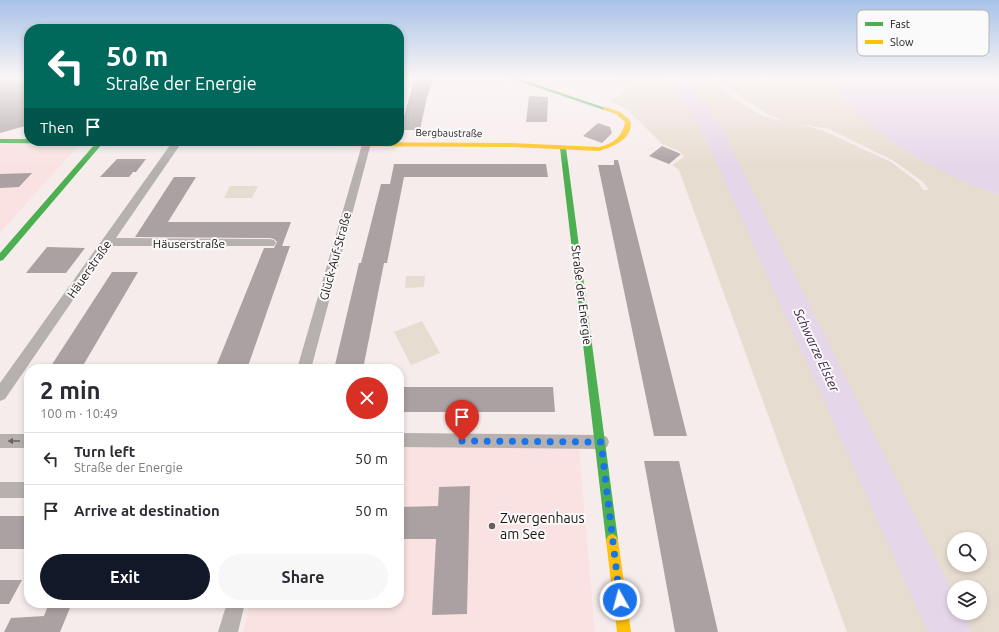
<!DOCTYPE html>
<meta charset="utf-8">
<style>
:root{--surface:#fff;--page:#f7f7f7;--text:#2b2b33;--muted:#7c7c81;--line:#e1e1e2;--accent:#111827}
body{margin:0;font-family:Ubuntu,sans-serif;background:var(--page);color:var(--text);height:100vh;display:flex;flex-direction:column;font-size:15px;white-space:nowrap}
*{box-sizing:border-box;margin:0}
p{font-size:13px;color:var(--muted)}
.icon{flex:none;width:22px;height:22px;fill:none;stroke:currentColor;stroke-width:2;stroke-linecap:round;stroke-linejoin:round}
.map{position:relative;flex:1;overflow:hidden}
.sheet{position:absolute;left:24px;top:364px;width:380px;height:244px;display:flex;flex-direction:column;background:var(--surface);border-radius:16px;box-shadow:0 2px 6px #0003}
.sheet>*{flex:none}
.top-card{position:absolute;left:24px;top:24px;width:380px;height:122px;border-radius:16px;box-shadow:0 2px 6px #0003;background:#00695c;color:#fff;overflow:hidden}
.tools{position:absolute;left:947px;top:532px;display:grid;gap:8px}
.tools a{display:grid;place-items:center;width:40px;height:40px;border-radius:50%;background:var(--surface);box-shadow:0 2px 6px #0003;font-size:20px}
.pin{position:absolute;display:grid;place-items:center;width:34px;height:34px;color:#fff;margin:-41px -17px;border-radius:50% 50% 50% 0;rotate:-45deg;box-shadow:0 0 4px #0007}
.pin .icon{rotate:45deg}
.me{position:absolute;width:44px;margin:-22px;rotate:353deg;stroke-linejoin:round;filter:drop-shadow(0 0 3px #0008)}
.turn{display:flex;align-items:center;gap:14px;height:84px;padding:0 16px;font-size:18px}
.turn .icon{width:52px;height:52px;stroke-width:2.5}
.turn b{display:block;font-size:28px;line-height:34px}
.then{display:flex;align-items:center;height:38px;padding:0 16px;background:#0003;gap:8px;font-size:15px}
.round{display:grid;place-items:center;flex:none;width:42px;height:42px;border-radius:21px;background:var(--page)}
.summary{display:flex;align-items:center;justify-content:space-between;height:68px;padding:0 16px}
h1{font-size:24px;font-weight:700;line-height:30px}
.primary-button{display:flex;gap:8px;margin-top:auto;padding:8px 16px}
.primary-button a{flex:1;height:46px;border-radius:24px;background:var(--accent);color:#fff;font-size:16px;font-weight:700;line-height:46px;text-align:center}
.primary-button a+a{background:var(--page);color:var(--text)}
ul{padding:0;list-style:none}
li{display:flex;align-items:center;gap:12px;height:52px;padding:0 16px;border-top:1px solid var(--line)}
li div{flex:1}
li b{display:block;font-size:15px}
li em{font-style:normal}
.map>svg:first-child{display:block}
.built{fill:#fae2e2}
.green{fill:#e7dcd0;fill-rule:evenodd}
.water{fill:#e6d6e9}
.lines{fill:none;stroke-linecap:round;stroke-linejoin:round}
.river{fill:#e6d6e9;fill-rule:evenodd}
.building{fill:#aba1a3}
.street{fill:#b6b0af;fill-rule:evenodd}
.fast{fill:#4caf50;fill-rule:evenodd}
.slow{fill:#ffc107;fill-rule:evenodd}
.oneway{fill:#6a6261}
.route{stroke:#1a73e8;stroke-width:7;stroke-dasharray:0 12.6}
.poi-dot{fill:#6a5f5f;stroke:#fafafa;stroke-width:1.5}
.labels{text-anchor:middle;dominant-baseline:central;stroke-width:4;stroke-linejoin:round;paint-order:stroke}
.far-street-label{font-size:10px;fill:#1e1313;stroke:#fafafa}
.street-label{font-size:12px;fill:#1e1313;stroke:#fafafa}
.water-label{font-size:13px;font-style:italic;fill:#3a2046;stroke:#fafafa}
.near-poi-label{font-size:14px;fill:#1e1313;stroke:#fafafa;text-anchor:start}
.key{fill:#fafafa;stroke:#b8b5b5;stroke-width:1}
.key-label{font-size:11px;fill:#1e1313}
</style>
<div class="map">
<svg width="999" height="632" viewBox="0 0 999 632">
<rect width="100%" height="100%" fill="#f7ecec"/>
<!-- built -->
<path class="built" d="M0 144 78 146 0 233Z
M399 446 579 448 595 632H243L250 603H399Z"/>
<!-- green -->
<path class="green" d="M616 78H710L728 94 762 116 785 122 767 114 731 90 719 78 814 79V81L836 87 818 78H839L841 84 840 93C883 141 939 173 999 195V632H847L679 170 672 165 684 157 681 152 662 144 628 110 610 101 628 89ZM798 124 829 129 894 161 923 182 929 190H923L919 183 891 162 822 130ZM954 539H980V565H954ZM954 587H980V613H954Z
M230 186H258L252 198H224Z
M406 276H425L424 287 405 288Z
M422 321 440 353 411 365 394 332Z"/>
<!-- water -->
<path class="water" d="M839 78H999V195C946 176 889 147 851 105 846 100 840 95 839 88L841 84Z"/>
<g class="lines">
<!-- river -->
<path class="river" d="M661 78H681L690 84 720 126 954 595V613H963L971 632H928L700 126 677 92Z"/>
</g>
<!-- building -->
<path class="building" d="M0 78H29V125L0 133Z
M415 78H434L427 97 420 130H400Z
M529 96 548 97 547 122H526Z
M598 123 610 127 612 133 602 143 583 136Z
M662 146 681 154 669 164 649 156Z
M117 159H146L136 172H133L129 177H100Z
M614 160H618L687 436H654L598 165H614Z
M394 164H546L548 177H404L387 263H384L363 369H334L359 263H361L381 184H390Z
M32 173 19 187 0 188V174Z
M174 177H196L168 222H291L282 246H290L247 369H215L264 248H274L277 242 274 239 270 238 135 237Z
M47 247 85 248 66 273H26Z
M112 272H138L81 369H49Z
M399 387H553L555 412H399Z
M644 461H679L718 632H675Z
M470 486 467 614 432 615 436 539H399V507L438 506 439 487Z
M0 516H29V549H0Z
M0 580H22L9 604H0Z
M49 603H72L60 632H4L11 618 44 616Z"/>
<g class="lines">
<!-- street -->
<path class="street" d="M173 141 182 142 116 238 270 239 274 240 276 243 274 246H110L5 399 0 401V383Z
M363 141H369L371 143 311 369H297Z
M399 433 601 435 607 437 609 442 607 447 601 449 399 447Z
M0 434H29V448H0Z
M0 482H29V498H0Z
M227 603H245L238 632H218Z"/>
<!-- fast -->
<path class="fast" d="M509 78H517L609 109 604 110Z
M0 139H29V141L331 142 334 144 331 146 102 144 3 260 0 261V253L95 144 0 143Z
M563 146 566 148 618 540 616 544 612 546 608 544 606 540 560 148Z"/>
<!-- slow -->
<path class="slow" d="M606 107 620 112 630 120C635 138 613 147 599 151L511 147 331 146 328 144 331 142 511 143 599 147C613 144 623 136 625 122L616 114 604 110 603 109Z
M612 534 616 536 618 540 631 632H617L606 540 608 536Z"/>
</g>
<!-- one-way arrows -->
<defs><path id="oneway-solid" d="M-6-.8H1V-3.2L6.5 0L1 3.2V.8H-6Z"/></defs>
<use class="oneway" href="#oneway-solid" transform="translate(14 441) rotate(180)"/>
<!-- sky -->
<linearGradient id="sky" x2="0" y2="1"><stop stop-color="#a7c2e8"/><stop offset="0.47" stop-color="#fbf6f6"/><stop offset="1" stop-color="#fbf6f6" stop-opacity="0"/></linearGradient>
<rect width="999" height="166" fill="url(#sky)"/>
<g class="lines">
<!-- route -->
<path class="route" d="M462 441 601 442 620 600"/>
</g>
<!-- markers -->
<circle class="poi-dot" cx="492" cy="526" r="4"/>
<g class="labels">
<!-- far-street labels -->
<g class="far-street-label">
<text transform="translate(449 133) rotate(1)">Bergbaustraße</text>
</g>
<!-- street labels -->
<g class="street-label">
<text x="189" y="243">Häuserstraße</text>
<text transform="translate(335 256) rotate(-75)">Glück-Auf-Straße</text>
<text transform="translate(89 269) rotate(-55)">Häuerstraße</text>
<text transform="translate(582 295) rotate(83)">Straße der Energie</text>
</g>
<!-- water labels -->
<g class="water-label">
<text transform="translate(817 350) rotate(65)">Schwarze Elster</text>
</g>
<!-- near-poi labels -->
<g class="near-poi-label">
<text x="500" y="518">Zwergenhaus<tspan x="500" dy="16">am See</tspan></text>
</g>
</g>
<!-- legend -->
<rect x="857" y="10" width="132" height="46" rx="6" class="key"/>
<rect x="865" y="22" width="18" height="4" fill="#4caf50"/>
<rect x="865" y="40" width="18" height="4" fill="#ffc107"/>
<g class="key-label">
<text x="890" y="28">Fast</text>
<text x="890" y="46">Slow</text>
</g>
</svg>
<div class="tools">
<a><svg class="icon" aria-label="search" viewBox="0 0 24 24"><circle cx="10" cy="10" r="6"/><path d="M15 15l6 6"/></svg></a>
<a><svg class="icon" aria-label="layers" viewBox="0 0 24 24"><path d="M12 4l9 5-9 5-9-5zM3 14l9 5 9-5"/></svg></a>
</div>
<div class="pin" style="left:462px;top:441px;background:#d93025"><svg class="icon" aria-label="arrive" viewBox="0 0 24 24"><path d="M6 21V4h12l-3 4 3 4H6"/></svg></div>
<svg class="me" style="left:620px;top:600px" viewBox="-20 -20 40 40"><circle r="17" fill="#1a73e8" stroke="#fff" stroke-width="3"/><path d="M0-11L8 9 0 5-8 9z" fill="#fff"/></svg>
<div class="top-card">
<div class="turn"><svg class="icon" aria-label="left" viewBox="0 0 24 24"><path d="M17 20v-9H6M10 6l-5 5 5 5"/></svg><div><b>50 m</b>Straße der Energie</div></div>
<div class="then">Then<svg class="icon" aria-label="arrive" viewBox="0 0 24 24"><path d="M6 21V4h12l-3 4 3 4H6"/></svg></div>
</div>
<section class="sheet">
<div class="summary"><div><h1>2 min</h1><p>100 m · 10:49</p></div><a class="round" style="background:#d93025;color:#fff"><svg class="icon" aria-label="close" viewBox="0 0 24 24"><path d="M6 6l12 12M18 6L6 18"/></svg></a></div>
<ul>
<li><svg class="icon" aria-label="left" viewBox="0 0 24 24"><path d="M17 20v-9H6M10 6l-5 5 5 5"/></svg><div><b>Turn left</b><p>Straße der Energie</p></div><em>50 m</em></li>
<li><svg class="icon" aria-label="arrive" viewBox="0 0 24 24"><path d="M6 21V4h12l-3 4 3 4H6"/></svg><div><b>Arrive at destination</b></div><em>50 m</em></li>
</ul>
<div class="primary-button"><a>Exit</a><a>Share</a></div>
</section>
</div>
